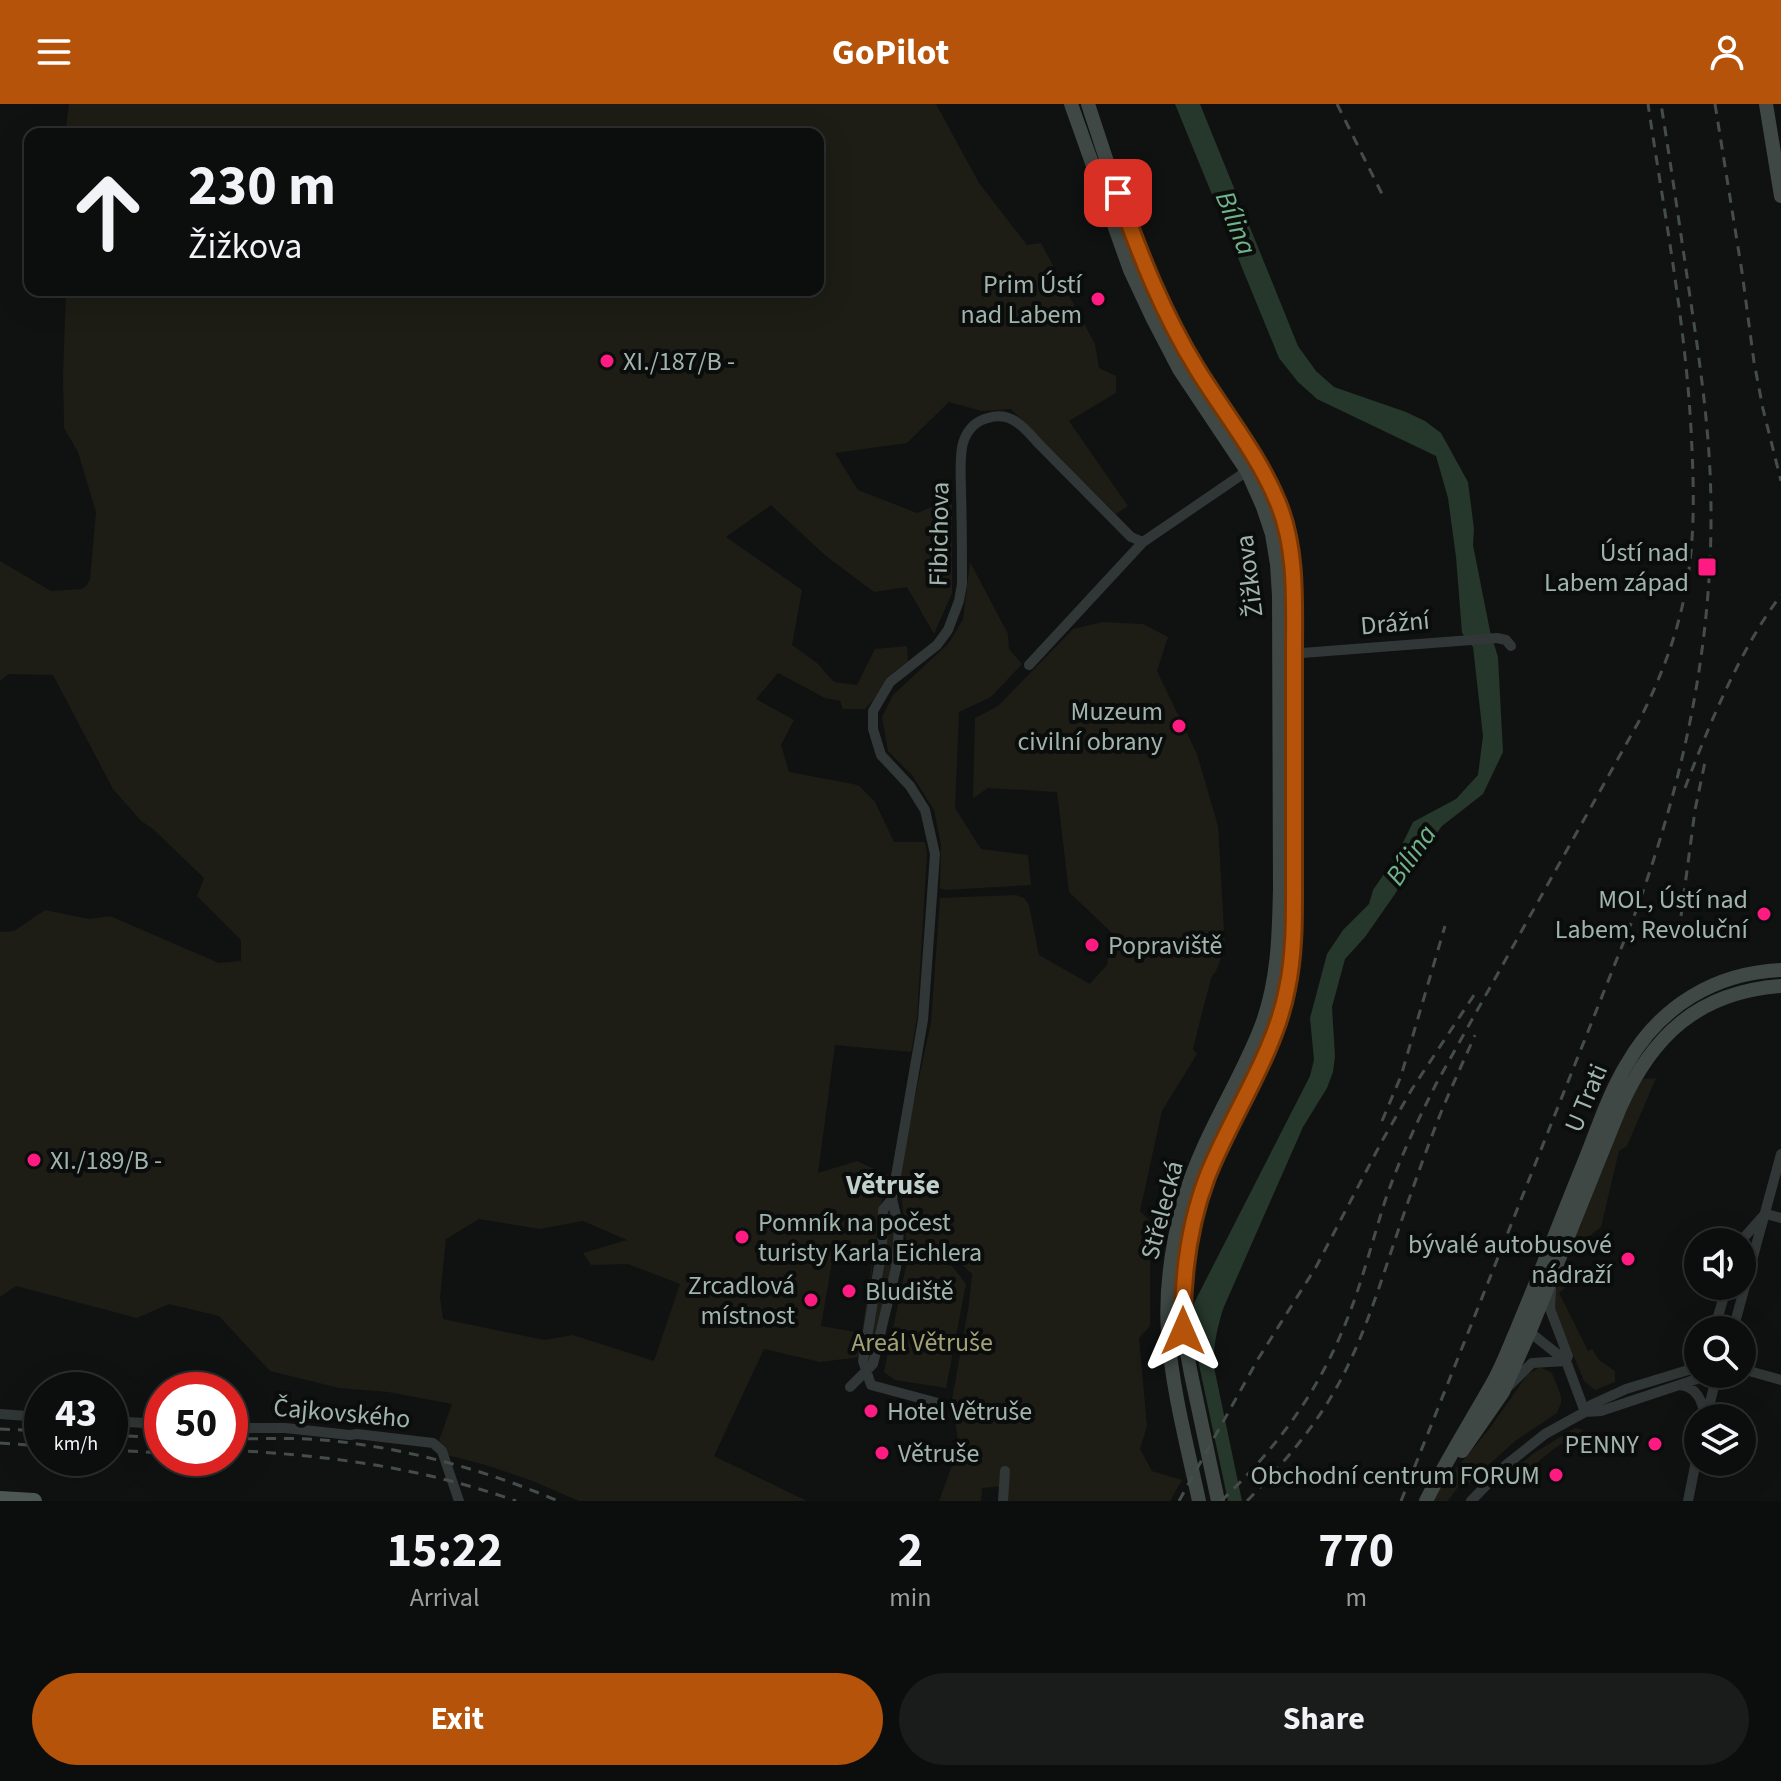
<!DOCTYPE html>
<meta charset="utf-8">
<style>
:root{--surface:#0c0e0e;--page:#1a1c1c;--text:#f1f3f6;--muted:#9a9c9e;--line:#2c2e2e;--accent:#b45309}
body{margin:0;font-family:"Source Sans 3",sans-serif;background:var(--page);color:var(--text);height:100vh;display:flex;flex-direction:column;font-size:30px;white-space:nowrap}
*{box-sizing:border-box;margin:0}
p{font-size:26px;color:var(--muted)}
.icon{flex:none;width:44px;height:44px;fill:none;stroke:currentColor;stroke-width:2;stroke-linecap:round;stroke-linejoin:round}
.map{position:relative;height:1397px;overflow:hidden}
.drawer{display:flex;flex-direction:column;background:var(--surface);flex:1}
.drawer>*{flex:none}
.top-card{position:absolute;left:24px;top:24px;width:800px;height:168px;border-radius:16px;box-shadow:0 8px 32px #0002,0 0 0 2px var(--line);background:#0c0e0e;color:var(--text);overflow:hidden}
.buttons{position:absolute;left:1684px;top:1124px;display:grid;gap:16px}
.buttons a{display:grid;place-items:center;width:72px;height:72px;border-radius:50%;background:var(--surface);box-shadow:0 8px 32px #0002,0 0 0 2px var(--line);font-size:40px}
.speed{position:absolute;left:24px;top:1268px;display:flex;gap:16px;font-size:40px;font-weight:700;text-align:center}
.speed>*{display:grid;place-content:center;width:104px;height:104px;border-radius:50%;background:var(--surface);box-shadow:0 8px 32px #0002,0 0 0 2px var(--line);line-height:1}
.speed small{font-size:20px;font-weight:400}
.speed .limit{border:12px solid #d22;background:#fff;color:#111}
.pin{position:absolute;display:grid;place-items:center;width:68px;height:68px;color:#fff;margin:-34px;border-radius:16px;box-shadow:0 4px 12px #0006}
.me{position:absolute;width:88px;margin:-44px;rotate:0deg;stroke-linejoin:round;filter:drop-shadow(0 0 6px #0008)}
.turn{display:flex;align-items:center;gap:28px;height:168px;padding:0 32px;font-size:36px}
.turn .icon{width:104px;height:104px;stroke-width:2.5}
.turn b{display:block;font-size:56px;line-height:68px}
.eta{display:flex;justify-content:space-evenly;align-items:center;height:136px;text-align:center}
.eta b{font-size:48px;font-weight:700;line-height:56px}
.primary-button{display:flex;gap:16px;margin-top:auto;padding:16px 32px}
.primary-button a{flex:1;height:92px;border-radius:48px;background:var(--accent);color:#fff;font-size:32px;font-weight:700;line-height:92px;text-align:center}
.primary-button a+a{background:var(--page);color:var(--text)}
header{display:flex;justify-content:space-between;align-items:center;height:104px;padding:0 32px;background:var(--accent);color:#fff;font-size:36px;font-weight:700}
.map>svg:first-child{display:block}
.green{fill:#1d1d16;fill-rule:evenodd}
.water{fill:#26372b}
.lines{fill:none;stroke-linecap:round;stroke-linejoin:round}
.street{stroke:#313736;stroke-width:10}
.secondary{stroke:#3f4844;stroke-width:14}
.primary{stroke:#4d5753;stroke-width:16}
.rail{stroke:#444d49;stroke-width:3;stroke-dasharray:10 8;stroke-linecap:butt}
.route-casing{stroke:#753606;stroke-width:20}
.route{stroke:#b45309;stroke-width:14}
.poi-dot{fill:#ff1b81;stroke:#0b0d0d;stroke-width:3}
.labels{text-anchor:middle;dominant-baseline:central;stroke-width:8;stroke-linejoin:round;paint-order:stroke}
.poi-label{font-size:26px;fill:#a0b4ac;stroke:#0b0d0d;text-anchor:end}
.street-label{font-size:26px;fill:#a0b4ac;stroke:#0b0d0d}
.park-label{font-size:26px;fill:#a2a074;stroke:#0b0d0d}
.water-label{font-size:28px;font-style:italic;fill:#72b48a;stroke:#0b0d0d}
.neighbourhood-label{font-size:28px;font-weight:bold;fill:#c1d0ca;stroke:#0b0d0d}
</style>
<header><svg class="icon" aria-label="menu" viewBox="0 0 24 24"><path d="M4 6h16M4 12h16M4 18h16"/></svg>GoPilot<svg class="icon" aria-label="person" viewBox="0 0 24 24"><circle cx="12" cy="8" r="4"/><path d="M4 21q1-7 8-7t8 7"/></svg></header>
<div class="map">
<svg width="1781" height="1397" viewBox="0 0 1781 1397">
<rect width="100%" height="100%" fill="#101212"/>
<!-- green -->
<path class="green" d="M69 0H936L979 79 1027 141 1041 139 1095 240 1099 264 1116 272V289L1069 317 1128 402 1116 410 1011 305 982 307 949 298 907 339 835 349 858 386 917 409 952 395V489L934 530 907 483 874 488 826 452 771 401 726 433 802 486 792 541 817 559 834 578 857 581 875 545 907 542 908 557 886 574 874 595 865 605H843L840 597 825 594 778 569 756 595 794 616 781 641 789 668 858 681 875 698 894 738H925L927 750 917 915 911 948 835 941 818 1069 857 1057 889 1072 880 1104 861 1253 820 1258 764 1245 714 1352 807 1397H579L530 1376 486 1361 435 1348 452 1300 388 1288 339 1284 270 1267 219 1212 169 1200 137 1214 16 1182 0 1193V828L14 827 45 806 89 815 110 812 219 859 241 857V836L197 792 204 774 152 724 141 717 113 685 53 571 8 570 0 577V457L51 487 82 485 87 481 90 475 96 408 78 348 64 324 63 272 66 186H818V30H65ZM479 1115 540 1125 583 1117 627 1136 583 1149 591 1161 628 1160 680 1180 654 1257 573 1231 544 1236 443 1215 440 1193 446 1135ZM843 1148 866 1151 865 1157 872 1159 862 1229 821 1222 833 1152 842 1153Z
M970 458 1008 530 1009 545 1022 560 991 593 959 608 955 704 981 745 1028 751 1031 781 945 786 940 784 941 741 934 706 912 671 888 647 882 613 893 591 949 539 963 515Z
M1102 518 1143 520 1168 533 1157 567 1197 650 1218 722 1225 843 1216 867 1211 874 1193 945 1197 950 1162 1007 1140 1107 1150 1117V1222L1139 1234 1147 1322 1140 1345 1152 1367 1182 1376 1170 1397H1007L1006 1382 982 1384 981 1397H939L959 1342 952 1296 969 1200 972 1170 954 1153 907 1144 899 1068 931 918 940 794 1016 791 1024 794 1029 801 1039 851 1090 880 1107 861 1111 828 1069 788 1057 688 988 684 973 694 975 614 998 602 1073 525Z
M1656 974 1627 1042 1619 1047 1601 1123 1583 1137 1573 1150 1569 1149 1637 981 1644 975Z
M889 1107C893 1114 896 1123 895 1131 894 1173 879 1217 870 1258L867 1257 886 1111Z
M908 1153 952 1162 966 1180 946 1284 895 1276 884 1268Z
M1563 1163 1566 1174 1565 1184 1559 1189 1588 1247 1592 1245 1599 1256 1615 1267V1278L1595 1286 1584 1277 1553 1202 1554 1184Z
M1540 1263 1552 1269 1561 1292V1299L1557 1309 1515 1337 1469 1379 1464 1375 1448 1397H1432L1435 1390 1490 1324 1527 1271Z
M1575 1324 1584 1326 1555 1344 1506 1384 1503 1380 1505 1374 1534 1349Z"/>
<!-- water -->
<path class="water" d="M1175 0H1200L1298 242 1316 267 1334 283 1406 308 1425 317 1441 329 1468 378 1474 425 1473 441 1490 527 1498 553 1503 648 1483 690 1442 722 1408 767 1395 790 1365 833 1345 855 1332 903 1335 952 1333 968 1327 984 1303 1023 1223 1205C1217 1225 1213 1242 1214 1263L1242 1397H1228L1198 1256 1193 1201 1310 972 1314 956 1310 914 1327 850 1343 826 1369 800 1373 786 1397 751 1413 718 1456 695 1478 671 1483 632 1473 543 1462 529 1456 453 1448 394 1436 352 1317 295 1298 278 1279 254Z"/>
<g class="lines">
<!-- street -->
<path class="street" d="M1289 550 1497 534 1506 536 1511 542
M1029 561 1143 438
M892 1095 883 1106 882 1144 863 1257 871 1281 938 1299
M1766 1110 1781 1114
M1740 1138 1764 1111
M1551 1185 1550 1205 1568 1252 1566 1257 1585 1308
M1527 1226 1566 1257
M1714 1226 1727 1182
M1733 1226 1781 1050
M1742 1265 1781 1276
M1680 1281C1698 1283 1702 1298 1706 1313
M850 1283 873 1260 896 1164 899 1125 892 1095 923 916 935 750 925 706 910 682 881 651 873 625V607L890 578 937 541 948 526 959 497 962 480C962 449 962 419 961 388 961 373 959 353 963 339 967 326 976 317 988 314 1011 307 1024 323 1038 339L1131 433 1143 438 1247 367
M1507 1284 1532 1259 1566 1257
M1585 1308 1601 1307 1712 1270
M0 1310 42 1313
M1707 1311 1717 1270
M110 1317 162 1320
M230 1324H285L350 1331 357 1330 433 1339 442 1347 459 1397
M1003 1397 1005 1367
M1471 1397 1506 1361 1545 1330 1585 1308 1591 1301 1626 1285 1698 1263
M1688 1397 1698 1347"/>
<!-- secondary -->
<path class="secondary" d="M1071 0 1130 166 1153 215 1179 265 1247 367 1263 403 1272 430 1277 460 1279 492 1280 785C1279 832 1278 878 1261 923 1238 982 1201 1035 1184 1096 1172 1139 1165 1184 1168 1229 1172 1285 1187 1341 1199 1397
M1088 0 1112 73 1146 164 1167 210 1195 263 1259 360 1278 399 1287 427 1292 459 1294 527V786L1291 864 1286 890 1275 925 1208 1072 1199 1098 1192 1123 1185 1164 1183 1227 1191 1270 1218 1397
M1766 0 1781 92
M1462 1347 1503 1288 1530 1227 1620 1004C1652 931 1699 888 1781 882
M1426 1397C1446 1357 1470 1319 1492 1280 1502 1263 1509 1243 1517 1225 1540 1170 1561 1115 1583 1061 1597 1027 1608 991 1627 960 1660 902 1715 869 1781 866"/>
<!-- primary -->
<path class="primary" d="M0 1395 34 1397"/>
<!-- rail -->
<path class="rail" d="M1337 0 1382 90
M1715 0 1742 168 1754 258 1763 305 1781 377
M1685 684C1709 621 1740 545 1781 491
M1681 812 1695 706 1705 658
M1382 1017 1401 972 1445 822
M0 1325 42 1327
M110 1331 162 1334
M230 1335C265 1335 299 1333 334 1337 409 1345 489 1367 558 1397
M0 1339 42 1342
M110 1346 162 1349
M230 1346C331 1352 420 1363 516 1397
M1179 1397 1258 1255 1316 1163 1382 1037 1412 985 1474 891
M1221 1397C1272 1349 1314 1294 1341 1230 1360 1187 1371 1141 1385 1097 1399 1056 1417 1018 1436 980L1638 619C1658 580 1675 538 1684 494 1696 438 1694 383 1691 325 1685 216 1664 108 1648 0
M1247 1397C1277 1366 1305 1335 1328 1298 1361 1245 1379 1183 1399 1124 1411 1089 1423 1055 1436 1021 1448 990 1462 961 1475 931
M1401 1397 1636 807C1688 664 1717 519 1710 367 1707 306 1698 246 1689 186 1680 124 1671 62 1661 0"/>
</g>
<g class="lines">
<defs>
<path id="route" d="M1118 89C1139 149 1163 210 1197 265 1224 309 1258 350 1278 399 1297 445 1294 498 1294 548 1294 580 1294 612 1294 644 1294 686 1294 728 1294 771 1294 809 1295 847 1287 885 1275 949 1231 1012 1207 1073 1188 1123 1182 1174 1183 1227"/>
</defs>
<!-- route casing -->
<use href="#route" class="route-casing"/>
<!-- route -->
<use href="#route" class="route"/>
</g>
<!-- markers -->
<g class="poi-dot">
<circle cx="1098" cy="195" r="8"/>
<circle cx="607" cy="257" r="8"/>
<rect x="1697" y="453" width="20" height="20" rx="4"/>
<circle cx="1179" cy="622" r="8"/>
<circle cx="1764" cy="810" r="8"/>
<circle cx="1092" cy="841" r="8"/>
<circle cx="34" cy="1056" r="8"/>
<circle cx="742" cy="1133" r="8"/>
<circle cx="1628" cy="1155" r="8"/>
<circle cx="849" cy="1187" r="8"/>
<circle cx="811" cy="1196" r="8"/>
<circle cx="871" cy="1307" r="8"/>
<circle cx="1655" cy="1340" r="8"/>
<circle cx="882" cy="1349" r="8"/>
<circle cx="1556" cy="1371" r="8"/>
</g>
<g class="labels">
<!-- poi labels -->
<g class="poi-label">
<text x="1082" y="180">Prim Ústí<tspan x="1082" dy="30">nad Labem</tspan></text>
<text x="623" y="257" text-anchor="start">XI./187/B -</text>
<text x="1689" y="448">Ústí nad<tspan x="1689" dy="30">Labem západ</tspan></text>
<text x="1163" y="607">Muzeum<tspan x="1163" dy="30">civilní obrany</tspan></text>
<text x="1748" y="795">MOL, Ústí nad<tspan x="1748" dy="30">Labem, Revoluční</tspan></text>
<text x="1108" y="841" text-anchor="start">Popraviště</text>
<text x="50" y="1056" text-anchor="start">XI./189/B -</text>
<text x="758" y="1118" text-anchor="start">Pomník na počest<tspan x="758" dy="30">turisty Karla Eichlera</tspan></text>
<text x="1612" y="1140">bývalé autobusové<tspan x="1612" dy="30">nádraží</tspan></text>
<text x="795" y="1181">Zrcadlová<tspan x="795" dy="30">místnost</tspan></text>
<text x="865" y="1187" text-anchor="start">Bludiště</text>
<text x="887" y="1307" text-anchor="start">Hotel Větruše</text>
<text x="1639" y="1340">PENNY</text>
<text x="898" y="1349" text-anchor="start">Větruše</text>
<text x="1540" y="1371">Obchodní centrum FORUM</text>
</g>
<!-- street labels -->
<g class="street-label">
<text transform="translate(939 430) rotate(-89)">Fibichova</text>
<text transform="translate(1249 472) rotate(-97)">Žižkova</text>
<text transform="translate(1395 519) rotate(-5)">Drážní</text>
<text transform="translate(1586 994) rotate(-67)">U Trati</text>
<text transform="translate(1162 1106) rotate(-75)">Střelecká</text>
<text transform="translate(342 1309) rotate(5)">Čajkovského</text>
</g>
<!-- park labels -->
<g class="park-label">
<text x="922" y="1238">Areál Větruše</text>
</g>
<!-- water labels -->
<g class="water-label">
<text transform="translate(1236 119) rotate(68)">Bílina</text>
<text transform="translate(1411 751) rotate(-55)">Bílina</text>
</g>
<!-- neighbourhood labels -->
<g class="neighbourhood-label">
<text x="893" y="1081">Větruše</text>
</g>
</g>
</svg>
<div class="buttons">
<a><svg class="icon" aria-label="sound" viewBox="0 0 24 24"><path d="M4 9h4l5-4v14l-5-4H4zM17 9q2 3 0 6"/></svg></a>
<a><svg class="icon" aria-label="search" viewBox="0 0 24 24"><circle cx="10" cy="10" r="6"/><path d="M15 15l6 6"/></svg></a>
<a><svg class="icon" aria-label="layers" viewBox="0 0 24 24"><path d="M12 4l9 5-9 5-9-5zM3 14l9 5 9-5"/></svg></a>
</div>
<div class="speed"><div>43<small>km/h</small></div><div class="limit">50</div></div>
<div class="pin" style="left:1118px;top:89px;background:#d93025"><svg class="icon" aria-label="arrive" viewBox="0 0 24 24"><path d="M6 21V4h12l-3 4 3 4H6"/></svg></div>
<svg class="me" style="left:1183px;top:1227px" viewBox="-20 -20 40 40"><path d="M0-17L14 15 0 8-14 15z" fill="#b45309" stroke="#fff" stroke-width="4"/></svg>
<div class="top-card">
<div class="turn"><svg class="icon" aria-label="ahead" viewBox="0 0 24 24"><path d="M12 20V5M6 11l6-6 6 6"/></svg><div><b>230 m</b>Žižkova</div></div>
</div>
</div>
<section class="drawer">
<div class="eta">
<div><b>15:22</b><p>Arrival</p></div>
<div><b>2</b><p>min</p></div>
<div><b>770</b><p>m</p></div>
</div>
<div class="primary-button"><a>Exit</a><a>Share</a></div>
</section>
